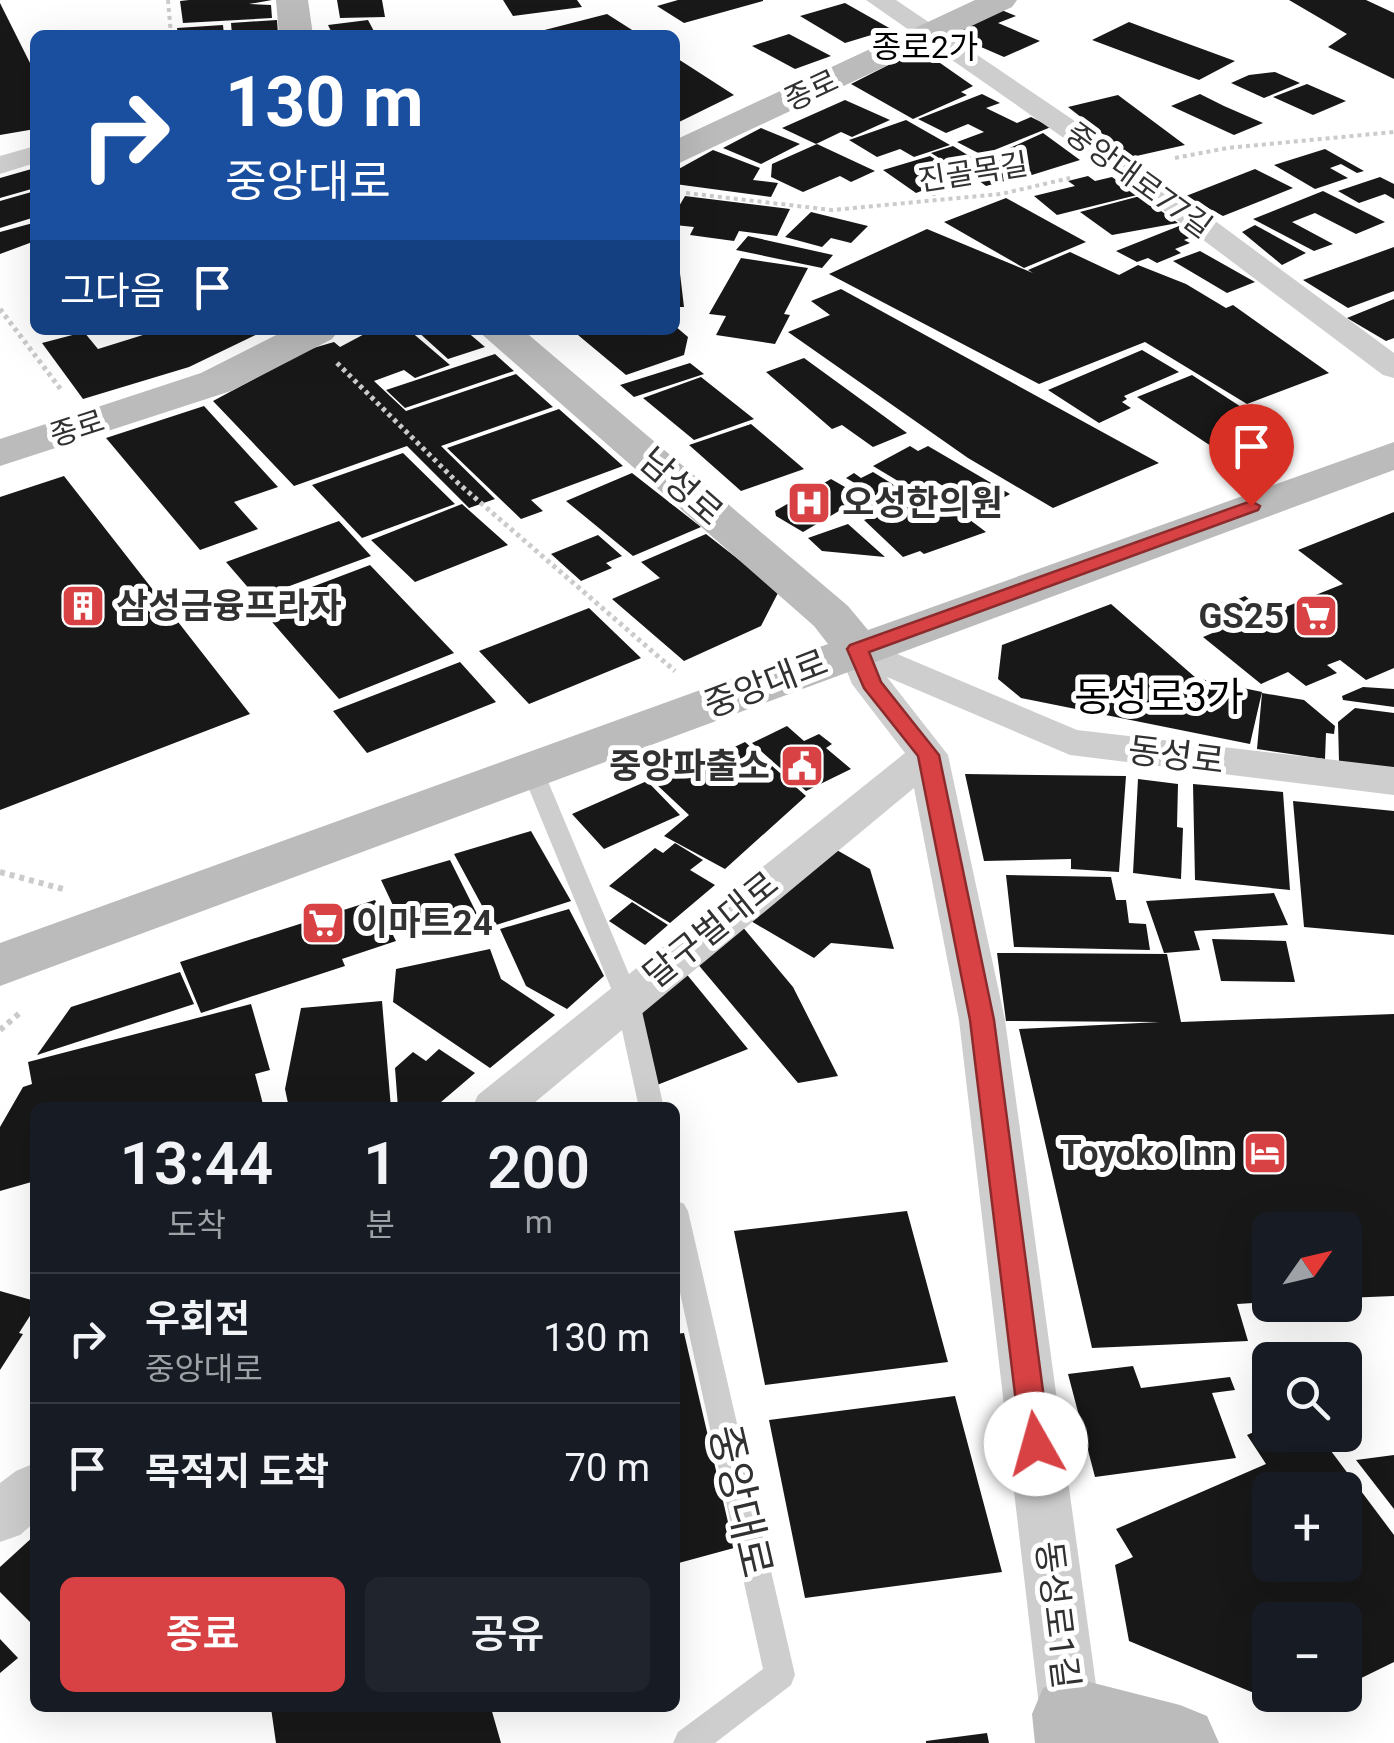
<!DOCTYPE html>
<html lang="ko">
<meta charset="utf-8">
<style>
:root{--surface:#171b24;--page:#20242c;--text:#f1f3f6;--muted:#9ea1a6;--line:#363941;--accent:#d94244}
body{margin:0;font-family:Roboto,"Noto Sans KR",sans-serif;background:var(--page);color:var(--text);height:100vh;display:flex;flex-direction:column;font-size:38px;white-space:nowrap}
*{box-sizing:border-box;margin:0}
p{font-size:32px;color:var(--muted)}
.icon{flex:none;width:55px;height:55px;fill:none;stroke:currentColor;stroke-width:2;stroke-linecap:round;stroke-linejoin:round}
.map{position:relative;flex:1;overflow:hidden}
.panel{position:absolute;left:30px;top:1102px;width:650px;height:610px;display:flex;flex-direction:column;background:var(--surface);border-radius:15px;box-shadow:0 10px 40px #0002}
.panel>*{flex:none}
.hud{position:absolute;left:30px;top:30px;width:650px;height:305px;border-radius:15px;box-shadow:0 10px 40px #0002;background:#1a4fa0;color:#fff;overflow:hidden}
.needle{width:65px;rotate:56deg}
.fabs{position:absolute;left:1252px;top:1212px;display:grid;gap:20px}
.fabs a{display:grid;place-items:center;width:110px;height:110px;border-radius:15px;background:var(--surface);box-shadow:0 10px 40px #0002;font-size:50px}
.pin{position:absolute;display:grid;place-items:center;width:85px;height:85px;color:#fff;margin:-102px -42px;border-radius:50% 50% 50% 0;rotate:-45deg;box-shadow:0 0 10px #0007}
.pin .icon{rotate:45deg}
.me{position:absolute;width:110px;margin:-55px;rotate:353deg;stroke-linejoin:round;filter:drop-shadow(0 0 8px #0008)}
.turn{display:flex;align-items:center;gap:35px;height:210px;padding:0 30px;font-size:45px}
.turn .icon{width:130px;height:130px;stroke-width:2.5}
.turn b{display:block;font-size:70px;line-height:85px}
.then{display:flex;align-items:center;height:95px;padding:0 30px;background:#0003;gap:20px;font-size:38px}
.eta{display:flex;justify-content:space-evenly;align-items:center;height:170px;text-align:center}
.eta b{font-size:60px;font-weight:600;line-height:70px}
.cta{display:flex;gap:20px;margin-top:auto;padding:20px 30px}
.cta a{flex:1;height:115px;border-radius:15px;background:var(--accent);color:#fff;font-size:40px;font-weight:600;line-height:115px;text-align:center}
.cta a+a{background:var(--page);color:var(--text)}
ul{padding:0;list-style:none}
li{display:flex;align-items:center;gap:30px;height:130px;padding:0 30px;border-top:2px solid var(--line)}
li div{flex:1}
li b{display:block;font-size:38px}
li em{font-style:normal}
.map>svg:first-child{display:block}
.building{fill:#181818;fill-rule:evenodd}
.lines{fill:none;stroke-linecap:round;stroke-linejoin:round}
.path-far2{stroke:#cbcbcb;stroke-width:4;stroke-dasharray:4 4;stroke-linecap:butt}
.path-far1{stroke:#cbcbcb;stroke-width:5;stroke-dasharray:4 4;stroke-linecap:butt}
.path{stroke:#cbcbcb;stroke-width:6;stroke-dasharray:5 5;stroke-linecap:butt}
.lane{fill:#cecece;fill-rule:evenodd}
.street{fill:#cecece;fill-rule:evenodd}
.secondary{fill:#bbb;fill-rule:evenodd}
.route{fill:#d94244;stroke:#8d2b2c;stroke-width:2.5}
.labels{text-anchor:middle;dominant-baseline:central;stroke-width:10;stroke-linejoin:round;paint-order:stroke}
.far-street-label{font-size:30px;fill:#313131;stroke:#fff}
.far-quarter-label{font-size:32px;fill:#000;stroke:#fff}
.street-label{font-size:35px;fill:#313131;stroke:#fff}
.poi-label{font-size:35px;font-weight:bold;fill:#313131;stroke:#fff;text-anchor:start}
.quarter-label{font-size:40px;fill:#000;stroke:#fff}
.near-street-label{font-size:42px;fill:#313131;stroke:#fff}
</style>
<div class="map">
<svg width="1394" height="1743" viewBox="0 0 1394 1743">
<rect width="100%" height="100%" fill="#fff"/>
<!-- building -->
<path class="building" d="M189 0H272L249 4 271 5 272 18 183 23 180 1Z
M337 0H382L385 17 340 18Z
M503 0H577L582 7 513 16Z
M678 0H763V1L684 23 657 6Z
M1289 0H1366L1394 13V79L1328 47 1347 34Z
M0 3 35 73V129L0 135Z
M845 3 891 29 845 43 800 16Z
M999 9 1016 16 998 23 1040 41 1004 57 958 37 955 27Z
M607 14 640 35H529V34Z
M277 20 278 34 232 35 231 23Z
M368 20 376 35H333L328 25Z
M1129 22 1145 28 1235 61 1199 80 1092 40Z
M223 25 224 35H178L177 28Z
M789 34 831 56 795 69 752 46Z
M920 49 973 86 961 92 967 95 913 119 851 84Z
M675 57 734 95 675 124Z
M1275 72 1300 83 1264 98 1231 83 1249 75Z
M1307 84 1346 101 1313 115 1273 97Z
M982 94 1000 103 986 108 1017 123 1031 117 1051 127 982 155 957 142 984 132 968 124 946 133 918 119Z
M1200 94 1224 106 1263 123 1234 135 1171 106Z
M1118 95 1126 101 1185 145 1132 157 1068 107Z
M845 100 890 120 852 137 841 132 816 144 782 128Z
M906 120 950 145 914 157 900 149 877 157 849 140Z
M761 128 800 144 761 164 723 148Z
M1043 133 1080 160 1019 179 990 157Z
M817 144 875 171 851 182 840 176 803 192 771 177 772 164Z
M953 146 974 159 952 166 931 153Z
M1325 149 1364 171 1357 173 1341 164 1330 168 1348 178 1315 189 1274 165Z
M713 150 760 168 753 180 778 183 771 197 675 184V171Z
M930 156 972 184 933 196 924 190 916 193 883 170Z
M995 167 1012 179 986 186 970 174Z
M35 168V188L0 198V178Z
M1255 169 1293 188 1223 216 1186 196Z
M1088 176 1095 181 1112 177 1137 195 1057 215 1034 196 1075 186 1068 181Z
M1380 177 1394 184V199L1385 194 1359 203 1338 191Z
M35 191V217L0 228V201Z
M1323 191 1385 222 1356 234 1315 213 1292 222 1333 244 1314 251 1253 219Z
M685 196 790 209 777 236 739 231 734 241 690 235 694 227 675 225V213Z
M1140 196 1178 223 1112 235 1080 212Z
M1006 198 1086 242 1024 268 944 222Z
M811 212 868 226 851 243 831 238 822 247 785 237Z
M33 223 35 241 0 254V232Z
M1255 225 1306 253 1282 265 1242 232Z
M1179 226 1197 235 1184 240 1190 243 1175 249 1181 253 1157 263 1148 258 1137 262 1116 251Z
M927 229 1033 273 1028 270 1070 252 1119 275 1138 265 1186 284 1226 308 1233 305 1329 373 1247 404 1145 342 1039 384 829 274Z
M748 236 833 255 822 268 736 250Z
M1394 247V291L1348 308 1303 280Z
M1200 251 1255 282 1227 293 1173 261Z
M741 258 808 268 784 314 790 315 775 344 716 335 726 316 709 314Z
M675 265H679L684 307H675Z
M841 289 1159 463 1053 508 968 458 788 332 830 315 811 301Z
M1394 299V338L1386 341 1347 318Z
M675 326 688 337 684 355 626 375 572 330H675Z
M159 330H266L189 367 83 399 42 343 84 332 98 349Z
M372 330H409L450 365 415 378 404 370 374 381 406 411 516 374 553 407 441 446 495 499 469 508 407 446 294 486 213 401 310 349 334 342 340 347Z
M416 330H465L485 347 448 359Z
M1142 350 1179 372 1124 396 1127 399 1122 402 1131 408 1099 423 1048 390Z
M495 354 514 371 405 408 386 390Z
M804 358 907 433 873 447 842 425 832 429 766 372Z
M690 363 704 374 634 397 620 385Z
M1192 375 1275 429 1220 452 1137 397Z
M701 377 754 419 694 440 643 398Z
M204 406 278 487 234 502 258 529 200 550 106 438Z
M559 409 623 466 531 500 543 511 521 519 447 448Z
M751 424 804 469 741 491 689 445Z
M910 446 918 451 928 446 1010 494 994 503 980 495 968 501 938 483 918 493 873 466Z
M403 453 455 504 362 538 312 485Z
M873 472 907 493 869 513 853 503 872 493 846 478 854 473 861 478Z
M632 473 701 527 633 556 566 501Z
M64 476 250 714 0 810V497Z
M831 479 859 495 847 502 851 504 803 532 776 516 775 511Z
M937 495 986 532 924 554 920 551 903 557 864 520Z
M462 504 508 545 415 582 371 540Z
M1394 512V668L1366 680 1340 660 1327 665 1337 673 1306 686 1288 672 1261 684 1203 637 1246 619 1227 604 1245 596 1268 614 1343 584 1298 550Z
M339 521 371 556 257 598 226 562Z
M848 524 885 557 822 551 808 538Z
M706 534 779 591 761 626 684 661 612 599 660 578 641 562Z
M598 535 622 556 606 563 612 568 581 581 551 554Z
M370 565 454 653 339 699 259 607Z
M1111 604 1196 678 1262 692 1250 744 1021 698 998 679 1002 645Z
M589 608 641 658 529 704 479 651Z
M460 662 496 702 367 753 333 711Z
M1363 687 1394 689V707L1343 700 1342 696Z
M1262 693 1304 700 1335 726 1334 734 1326 733 1325 759 1257 749Z
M1355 708 1394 713V768L1339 762 1338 722Z
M787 726 804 741 819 734 832 744 826 748 851 769 806 791 752 743Z
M745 742 806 796 725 869 664 836 689 815 656 784Z
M965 774 1126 776 1119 872 1071 869V859L984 861Z
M1138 779 1178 784 1177 827 1183 828 1181 879 1133 873Z
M647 781 680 815 604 849 572 814Z
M1193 784 1283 792 1290 890 1195 880Z
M1293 801 1394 811V935L1304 927Z
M531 831 571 901 493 926 454 854Z
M675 843 703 860 690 870 715 885 670 923 609 886 655 848 663 853Z
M828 845 870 869 894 949 831 943 814 958 744 917Z
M450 860 477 914 407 935 381 880Z
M1006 875 1111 877 1116 900H1126L1129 923 1146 924 1150 950 1014 947Z
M1274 893 1288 925 1194 931 1200 950 1164 953 1146 901Z
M375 900 396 941 342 959 345 966 201 1013 180 962Z
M632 902 668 925 645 945 609 921Z
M569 909 604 976 567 1009 526 986 500 929Z
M741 925 793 987 838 1076 798 1083 696 962Z
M1212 939 1286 941 1295 982 1221 981Z
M490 949 501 979 555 1015 490 1068 393 1002 396 969Z
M997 953 1167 954 1181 1022 1394 1014V1296L1345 1298V1230H1270V1302L1237 1304 1248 1341 1092 1348 1019 1029 1160 1022 1006 1021Z
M684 971 748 1049 652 1087 633 1011Z
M180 972 194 1004 37 1055 71 1007Z
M382 1001 391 1108H289L285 1089 301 1008Z
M251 1004 270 1070 255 1074 264 1108H35V1181L0 1191V1127L23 1087 32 1084 28 1062Z
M439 1049 475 1073 434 1108H398L395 1068 413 1052 426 1061Z
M907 1211 948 1362 765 1385 734 1231Z
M0 1291 35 1301V1308L19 1333 23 1334 0 1370Z
M684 1333 734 1548 675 1564V1334Z
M1133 1366 1141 1388 1230 1377 1235 1390 1212 1393 1236 1458 1095 1477 1068 1374Z
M955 1396 1002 1572 805 1598 769 1420Z
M1270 1425V1435H1319L1394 1535V1662L1345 1686V1620H1270V1695H1327L1295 1710 1129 1641 1115 1565 1133 1557 1116 1529 1266 1464 1247 1435ZM1270 1490H1345V1565H1270Z
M1394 1455V1509L1356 1460Z
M35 1535V1627L0 1592V1567Z
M0 1639 18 1658 0 1673Z
M271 1708H491L501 1743H276Z
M987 1733 989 1743H926V1741Z"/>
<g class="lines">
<!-- path-far2 -->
<path class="path-far2" d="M168 0 171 35
M1175 158 1227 148 1394 132
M686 193 832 210 1001 194 1070 178"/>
<!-- path-far1 -->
<path class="path-far1" d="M0 309 62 391
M337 363 459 484 675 671"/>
<!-- path -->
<path class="path" d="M0 872 63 889
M0 1030 22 1011"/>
<!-- lane -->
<path class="lane" d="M533 765 544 772 639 998 664 1108H639L615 998 522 772Z
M675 1200 684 1204 688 1211 795 1675 791 1685 715 1743H673L678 1732 763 1669 675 1270Z"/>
<!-- street -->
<path class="street" d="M866 0H896L1134 161 1394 353V378L1383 375 1114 173Z
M35 146V163L0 174V156Z
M857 637 1077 730 1394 767V795L1070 755 887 677 948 755 1005 1020 1100 1714 1091 1734 1070 1743 1049 1734 1040 1714 959 1020 914 788 528 1108H472L478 1095 905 753 852 684 838 649 844 641Z
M35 1463V1522L20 1535 0 1542V1483L16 1471Z"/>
<!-- secondary -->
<path class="secondary" d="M276 0H308L313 35H279Z
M975 0H1017L1012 7 675 165V140Z
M286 330H339L332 339 231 391 0 466V439L201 373Z
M477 330H523L848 606 868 630 1394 442V470L0 986V943L828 644 814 626Z
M1070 1677 1180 1705 1207 1716 1219 1743H1035L1032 1714 1043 1688Z"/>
</g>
<!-- route -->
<path class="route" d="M1251 501 1260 506 1258 510 869 652 881 682 939 755 994 1020 1050 1444 1046 1453 1036 1456 1025 1453 1021 1444 970 1020 918 756 864 688 847 649 850 645Z"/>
<!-- icons -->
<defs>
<symbol id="hospital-square" viewBox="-11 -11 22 22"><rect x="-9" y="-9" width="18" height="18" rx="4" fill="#d94244" stroke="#fff"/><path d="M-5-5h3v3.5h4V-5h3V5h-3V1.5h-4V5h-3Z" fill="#fff"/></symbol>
<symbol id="building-square" viewBox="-11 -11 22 22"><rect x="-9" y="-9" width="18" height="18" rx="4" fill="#d94244" stroke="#fff"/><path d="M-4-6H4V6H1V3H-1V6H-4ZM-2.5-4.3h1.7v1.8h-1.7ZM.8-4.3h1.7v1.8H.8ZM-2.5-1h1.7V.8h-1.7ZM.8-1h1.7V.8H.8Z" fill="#fff"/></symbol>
<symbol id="supermarket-square" viewBox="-11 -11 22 22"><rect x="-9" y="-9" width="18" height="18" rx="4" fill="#d94244" stroke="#fff"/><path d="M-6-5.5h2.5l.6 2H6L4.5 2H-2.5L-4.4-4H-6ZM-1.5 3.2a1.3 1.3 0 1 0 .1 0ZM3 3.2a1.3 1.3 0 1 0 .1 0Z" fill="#fff"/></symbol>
<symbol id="civic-square" viewBox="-11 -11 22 22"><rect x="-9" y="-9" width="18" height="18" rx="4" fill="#d94244" stroke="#fff"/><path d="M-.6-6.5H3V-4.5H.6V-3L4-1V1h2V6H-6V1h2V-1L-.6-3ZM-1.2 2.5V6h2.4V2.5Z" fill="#fff"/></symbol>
<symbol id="hotel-square" viewBox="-11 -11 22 22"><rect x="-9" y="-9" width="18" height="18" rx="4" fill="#d94244" stroke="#fff"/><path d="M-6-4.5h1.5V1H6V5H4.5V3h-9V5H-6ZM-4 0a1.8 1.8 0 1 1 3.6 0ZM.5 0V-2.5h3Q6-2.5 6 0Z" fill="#fff"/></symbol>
</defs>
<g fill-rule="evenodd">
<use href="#hospital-square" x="784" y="478" width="50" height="50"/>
<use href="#building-square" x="58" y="581" width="50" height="50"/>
<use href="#supermarket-square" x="1291" y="591" width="50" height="50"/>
<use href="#civic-square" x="777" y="741" width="50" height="50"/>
<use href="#supermarket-square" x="298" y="898" width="50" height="50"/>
<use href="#hotel-square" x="1240" y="1128" width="50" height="50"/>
</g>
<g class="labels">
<!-- far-street labels -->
<g class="far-street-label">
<text transform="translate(811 90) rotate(-25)">종로</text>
<text transform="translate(973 172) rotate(-9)">진골목길</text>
<text transform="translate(1139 180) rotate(36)">중앙대로77길</text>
<text transform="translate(77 428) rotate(-18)">종로</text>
</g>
<!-- far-quarter labels -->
<g class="far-quarter-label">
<text x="925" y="47">종로2가</text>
</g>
<!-- street labels -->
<g class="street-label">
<text transform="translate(681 487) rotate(41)">남성로</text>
<text transform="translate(766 684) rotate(-21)">중앙대로</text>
<text transform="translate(1176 756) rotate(7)">동성로</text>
<text transform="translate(711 930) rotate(-39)">달구벌대로</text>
<text transform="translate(1057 1615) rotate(83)">동성로1길</text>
</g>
<!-- poi labels -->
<g class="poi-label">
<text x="842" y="503">오성한의원</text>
<text x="116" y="606">삼성금융프라자</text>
<text x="1284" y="616" text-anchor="end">GS25</text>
<text x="770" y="766" text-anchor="end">중앙파출소</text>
<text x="356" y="923">이마트24</text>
<text x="1232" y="1153" text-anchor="end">Toyoko Inn</text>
</g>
<!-- quarter labels -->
<g class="quarter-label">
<text x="1159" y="697">동성로3가</text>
</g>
<!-- near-street labels -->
<g class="near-street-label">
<text transform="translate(741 1501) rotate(77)">중앙대로</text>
</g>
</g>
</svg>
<div class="fabs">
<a><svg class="needle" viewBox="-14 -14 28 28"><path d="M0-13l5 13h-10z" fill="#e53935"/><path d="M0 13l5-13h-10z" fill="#9ea1a6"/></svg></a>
<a><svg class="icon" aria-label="search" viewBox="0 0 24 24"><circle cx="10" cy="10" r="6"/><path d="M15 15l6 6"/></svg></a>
<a>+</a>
<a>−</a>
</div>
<div class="pin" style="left:1251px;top:506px;background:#d93025"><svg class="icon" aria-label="arrive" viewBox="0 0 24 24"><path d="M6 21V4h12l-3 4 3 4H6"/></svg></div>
<svg class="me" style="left:1036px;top:1444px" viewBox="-20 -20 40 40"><circle r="19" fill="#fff"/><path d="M0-13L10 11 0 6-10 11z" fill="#d94244"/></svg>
<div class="hud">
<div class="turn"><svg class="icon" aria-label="right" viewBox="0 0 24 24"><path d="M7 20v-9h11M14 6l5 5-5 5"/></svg><div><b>130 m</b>중앙대로</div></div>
<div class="then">그다음<svg class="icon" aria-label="arrive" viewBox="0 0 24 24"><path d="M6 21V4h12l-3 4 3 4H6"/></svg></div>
</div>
<section class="panel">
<div class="eta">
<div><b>13:44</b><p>도착</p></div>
<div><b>1</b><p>분</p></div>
<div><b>200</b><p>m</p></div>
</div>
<ul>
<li><svg class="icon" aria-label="right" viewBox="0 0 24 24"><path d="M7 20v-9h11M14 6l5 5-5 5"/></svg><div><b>우회전</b><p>중앙대로</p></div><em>130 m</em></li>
<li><svg class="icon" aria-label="arrive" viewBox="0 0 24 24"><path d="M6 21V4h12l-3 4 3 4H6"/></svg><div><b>목적지 도착</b></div><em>70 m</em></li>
</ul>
<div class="cta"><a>종료</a><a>공유</a></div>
</section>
</div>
